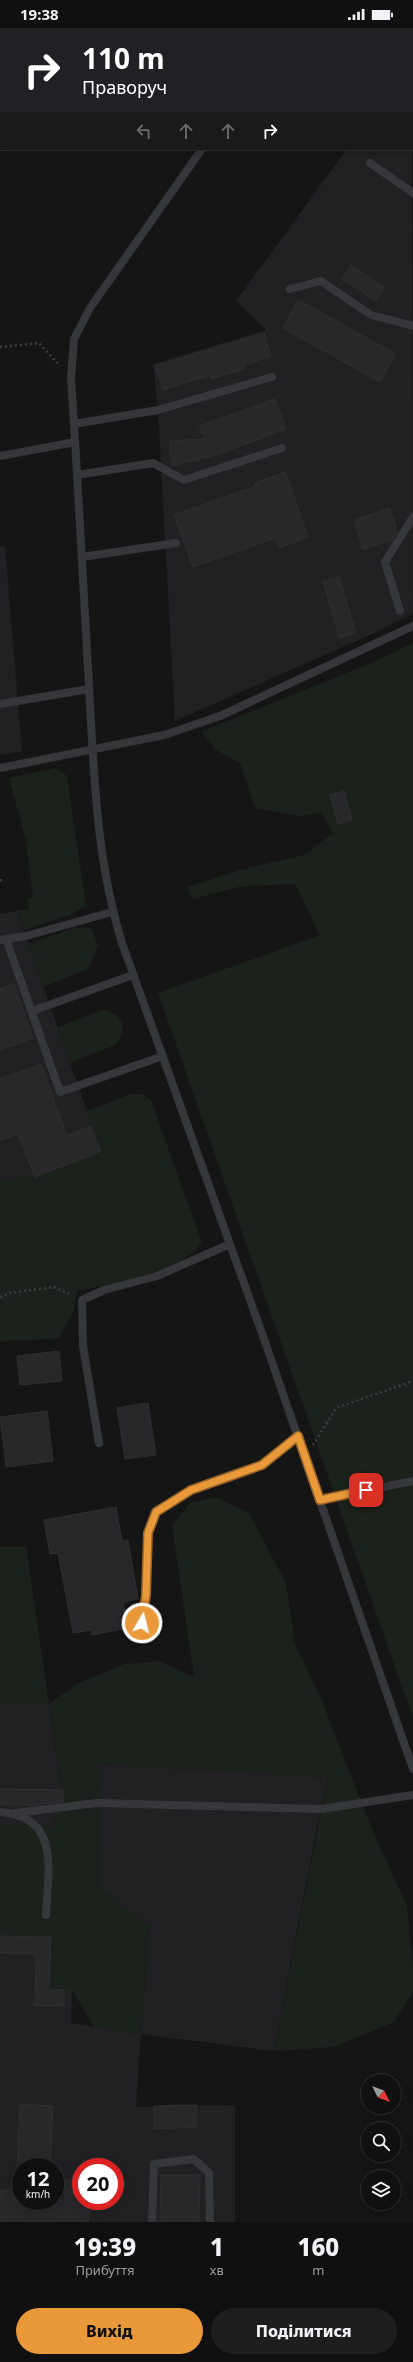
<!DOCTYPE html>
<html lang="uk">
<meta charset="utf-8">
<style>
:root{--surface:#101010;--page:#1e1e1e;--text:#f1f3f6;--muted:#9c9d9f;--line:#303030;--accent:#e9983a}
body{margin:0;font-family:"Noto Sans",sans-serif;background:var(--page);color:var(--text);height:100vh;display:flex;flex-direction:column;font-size:15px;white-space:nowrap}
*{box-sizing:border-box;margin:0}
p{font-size:13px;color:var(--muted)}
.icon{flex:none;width:22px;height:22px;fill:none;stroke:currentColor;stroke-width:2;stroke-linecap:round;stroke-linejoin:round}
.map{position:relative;height:2194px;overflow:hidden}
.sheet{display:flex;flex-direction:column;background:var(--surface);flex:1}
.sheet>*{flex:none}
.guide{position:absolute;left:0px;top:0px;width:413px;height:122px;box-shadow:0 2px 10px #0003,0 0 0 1px var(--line);background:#202124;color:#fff;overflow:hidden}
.needle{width:26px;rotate:132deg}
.controls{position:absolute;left:361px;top:2046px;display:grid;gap:8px}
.controls a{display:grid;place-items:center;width:40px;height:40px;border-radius:50%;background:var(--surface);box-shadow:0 2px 10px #0003,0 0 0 1px var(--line);font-size:20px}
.speed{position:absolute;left:12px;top:2130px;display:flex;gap:8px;font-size:20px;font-weight:700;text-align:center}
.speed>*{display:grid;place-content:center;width:52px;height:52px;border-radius:50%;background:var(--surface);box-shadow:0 2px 10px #0003,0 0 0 1px var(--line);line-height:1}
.speed small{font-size:10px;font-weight:400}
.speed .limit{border:6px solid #d22;background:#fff;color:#111}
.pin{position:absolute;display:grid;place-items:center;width:34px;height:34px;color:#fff;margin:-17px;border-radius:8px;box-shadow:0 2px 6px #0006}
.me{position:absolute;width:44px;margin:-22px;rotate:8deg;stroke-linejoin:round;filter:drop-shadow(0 0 3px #0008)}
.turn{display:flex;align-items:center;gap:14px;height:84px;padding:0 16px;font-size:18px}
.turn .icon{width:52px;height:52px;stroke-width:2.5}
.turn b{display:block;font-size:28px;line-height:34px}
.lanes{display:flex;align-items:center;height:38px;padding:0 16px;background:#0003;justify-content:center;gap:20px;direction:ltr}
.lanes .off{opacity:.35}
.eta{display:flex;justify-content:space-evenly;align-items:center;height:68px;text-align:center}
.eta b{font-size:24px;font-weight:800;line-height:28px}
.action{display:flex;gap:8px;margin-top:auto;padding:8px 16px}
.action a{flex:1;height:46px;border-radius:24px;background:var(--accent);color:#111;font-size:16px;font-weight:800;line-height:46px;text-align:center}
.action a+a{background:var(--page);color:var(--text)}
.status{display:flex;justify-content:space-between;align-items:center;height:28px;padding:0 20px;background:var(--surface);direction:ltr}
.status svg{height:11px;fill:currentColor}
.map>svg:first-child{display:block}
.built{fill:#212123;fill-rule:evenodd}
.green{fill:#1b211b}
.building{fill:#28282a;stroke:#2f2f32}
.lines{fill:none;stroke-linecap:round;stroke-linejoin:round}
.path{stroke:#3c3e42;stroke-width:2.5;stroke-dasharray:2 3;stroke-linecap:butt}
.service{stroke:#36373b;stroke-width:8}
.route-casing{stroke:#976326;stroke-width:10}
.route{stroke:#e9983a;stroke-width:7}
</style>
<div class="status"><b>19:38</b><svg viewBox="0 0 49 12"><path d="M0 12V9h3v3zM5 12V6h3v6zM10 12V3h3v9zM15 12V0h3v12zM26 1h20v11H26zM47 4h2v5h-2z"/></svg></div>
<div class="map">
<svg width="413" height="2194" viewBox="0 0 413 2194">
<rect width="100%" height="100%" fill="#151516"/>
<!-- built -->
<path class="built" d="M412 108 413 585 379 603 175 693 158 382 153 336 266 302 236 273 347 121H412Z
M5 518 22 723 0 727V519Z
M17 883 101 1123 35 1149 0 1151V886Z
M0 1519H26L61 1759V1799L0 1797Z
M97 1736 328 1749 316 1804 274 2023 141 2006 136 2079 235 2077V2194H0V1908L51 1909 49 1962H72L71 1995 141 2006 149 1899 99 1858ZM21 2139H55V2173H21ZM81 2139H115V2173H81Z"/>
<!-- green -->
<path class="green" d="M413 615V1690L158 965 320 907 295 856 243 858 192 871 187 859 242 841 305 827 333 805 321 785 300 788 255 780 240 735 216 722 201 704 371 635Z
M56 740 67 748 86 878 68 888 24 902 17 883 29 881 27 870 33 869 26 813 9 750Z
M91 899 98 918 88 941 43 959 28 916 74 900Z
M103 982C123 984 129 1003 115 1017L70 1035 58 999Z
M132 1066H143L151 1072 202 1215C179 1245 114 1256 77 1263L74 1282 59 1311 0 1313V1151L35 1149 101 1123 86 1083Z
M216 1469 249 1485 286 1555 295 1616 320 1668 369 1794 407 1878 413 1937V1964L394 1994 334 2019 274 2023 328 1749 98 1736 99 1858 149 1899 141 2006 94 1999 72 1962H49L51 1909 0 1908V1797L52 1799 61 1759 49 1676H0V1519H26L49 1676 79 1655 124 1636 160 1633 194 1649 172 1498 190 1475Z"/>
<!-- building -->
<path class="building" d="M351 237 385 260 376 273 342 251Z
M298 272 396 326 380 354 283 300Z
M264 305 271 328 244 337 245 341 211 351 210 347 163 362 155 338Z
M275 371 286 401 216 427 172 438 170 413 205 411 199 398Z
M285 444 308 509 279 520 275 510 193 539 174 487 256 458 255 455Z
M390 480 397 504 392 512 363 521 354 492Z
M339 549 356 605 340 610 323 554Z
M344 763 352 792 338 796 330 767Z
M14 956 33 1010 0 1022V961Z
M41 1036 67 1108 91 1098 101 1123 35 1149 18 1106 0 1112V1051Z
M59 1323 62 1353 20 1357 17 1328Z
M148 1375 156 1427 125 1431 117 1380Z
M47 1383 53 1433 6 1439 0 1389Z
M116 1479 122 1513 128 1512 138 1571 123 1574 128 1600 92 1607 91 1602 73 1605 58 1525 50 1526 44 1492Z
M0 1761 63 1762V1774L33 1777H0Z
M0 1908 51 1909 49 1962H64V1978H35L36 1926 0 1925Z
M20 2076 53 2078 50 2139H17Z
M197 2077V2099L154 2101V2078Z
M161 2147H200L199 2194H160Z
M65 2152H81V2173H85V2180H89V2194H0V2162H21V2173H65Z"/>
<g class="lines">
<!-- path -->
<path class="path" d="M0 319 39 315 60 338
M0 852 5 853
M0 1269 10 1265 54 1259 71 1267
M313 1417 336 1380 413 1353"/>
<!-- service -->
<path class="service" d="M287 1 288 0
M202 121 90 280 74 311 71 350C78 453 83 555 89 658 94 744 96 832 122 915L264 1311 413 1741
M370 135 413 165
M290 261 321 253 371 287 413 298
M74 396 158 382 272 349
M0 428 75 414
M77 447 153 435 184 452 282 420
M82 529 176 515
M400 583 385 534 413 489
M0 676 89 661
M0 740 164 707 220 688 413 598
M6 911 60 1064 163 1028
M0 912 26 908 112 884
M32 983 133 947
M99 1415 83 1318 82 1272 104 1262 157 1248 230 1216
M320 1472 413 1453
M142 1595 146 1567 148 1505 156 1484 191 1462 262 1437 298 1409
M0 1784C61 1788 48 1843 46 1887
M16 1785 96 1775 322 1781 413 1767
M152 2194 154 2136 194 2131 209 2145 210 2194"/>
</g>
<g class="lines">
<defs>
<path id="route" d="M142 1595 146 1567 148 1505 156 1484 191 1462 262 1437 298 1408 320 1472 366 1462"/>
</defs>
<!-- route casing -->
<use href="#route" class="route-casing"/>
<!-- route -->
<use href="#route" class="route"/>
</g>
</svg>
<div class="controls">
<a><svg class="needle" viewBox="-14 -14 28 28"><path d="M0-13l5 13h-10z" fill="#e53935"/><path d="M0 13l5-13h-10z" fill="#9c9d9f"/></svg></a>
<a><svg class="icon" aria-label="search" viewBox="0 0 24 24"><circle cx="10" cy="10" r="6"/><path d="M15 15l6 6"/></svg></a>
<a><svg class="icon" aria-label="layers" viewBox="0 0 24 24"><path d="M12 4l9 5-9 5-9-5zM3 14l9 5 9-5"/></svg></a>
</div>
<div class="speed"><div>12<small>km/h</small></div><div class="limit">20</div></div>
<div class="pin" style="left:366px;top:1462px;background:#d93025"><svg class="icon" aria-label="arrive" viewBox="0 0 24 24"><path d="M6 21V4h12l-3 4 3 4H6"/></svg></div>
<svg class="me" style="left:142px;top:1595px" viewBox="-20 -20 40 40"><circle r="17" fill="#e9983a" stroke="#fff" stroke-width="3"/><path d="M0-11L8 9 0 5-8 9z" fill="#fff"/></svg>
<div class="guide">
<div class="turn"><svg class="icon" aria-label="right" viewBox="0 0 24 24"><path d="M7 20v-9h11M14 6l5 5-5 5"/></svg><div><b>110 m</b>Праворуч</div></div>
<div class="lanes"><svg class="icon off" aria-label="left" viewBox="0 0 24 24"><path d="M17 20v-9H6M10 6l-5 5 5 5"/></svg><svg class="icon off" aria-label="ahead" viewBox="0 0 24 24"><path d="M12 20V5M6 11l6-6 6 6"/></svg><svg class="icon off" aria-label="ahead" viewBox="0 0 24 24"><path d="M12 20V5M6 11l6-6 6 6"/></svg><svg class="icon" aria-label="right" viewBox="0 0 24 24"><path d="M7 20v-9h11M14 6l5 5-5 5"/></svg></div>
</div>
</div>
<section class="sheet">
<div class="eta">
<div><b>19:39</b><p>Прибуття</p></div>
<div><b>1</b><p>хв</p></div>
<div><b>160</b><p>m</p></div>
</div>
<div class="action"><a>Вихід</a><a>Поділитися</a></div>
</section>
